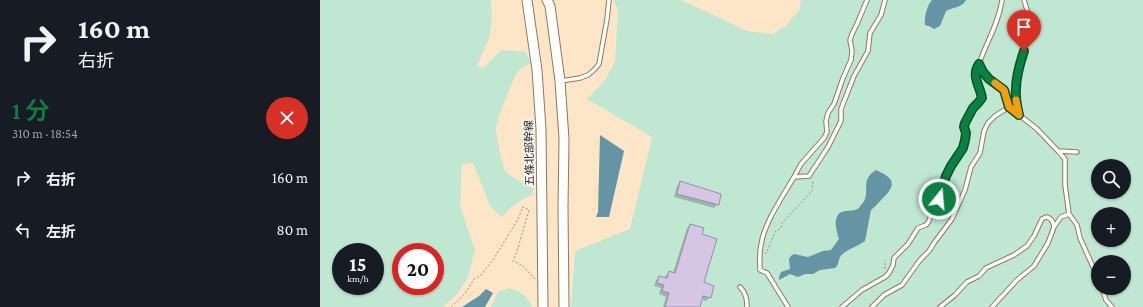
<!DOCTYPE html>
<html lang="ja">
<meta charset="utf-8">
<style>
:root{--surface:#171b24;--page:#20242c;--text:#f1f3f6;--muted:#9ea1a6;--accent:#0b8043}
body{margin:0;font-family:"Crimson Pro","Noto Sans JP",serif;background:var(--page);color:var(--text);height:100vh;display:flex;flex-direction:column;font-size:15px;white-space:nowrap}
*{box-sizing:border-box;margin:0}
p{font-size:13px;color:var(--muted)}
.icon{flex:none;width:22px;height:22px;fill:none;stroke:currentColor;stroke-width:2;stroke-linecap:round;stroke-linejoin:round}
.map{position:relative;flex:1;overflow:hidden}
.side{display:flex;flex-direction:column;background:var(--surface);width:320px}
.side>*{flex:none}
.top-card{background:#171b24;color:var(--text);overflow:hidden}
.controls{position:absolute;left:771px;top:159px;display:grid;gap:8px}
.controls a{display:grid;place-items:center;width:40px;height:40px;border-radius:50%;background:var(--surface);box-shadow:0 1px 3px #0004;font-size:20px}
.speed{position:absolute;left:12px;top:243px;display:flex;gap:8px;font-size:20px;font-weight:700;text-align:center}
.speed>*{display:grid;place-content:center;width:52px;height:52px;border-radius:50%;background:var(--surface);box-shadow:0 1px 3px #0004;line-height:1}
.speed small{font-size:10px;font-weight:400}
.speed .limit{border:6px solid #d22;background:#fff;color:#111}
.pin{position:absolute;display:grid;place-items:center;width:34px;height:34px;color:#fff;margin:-41px -17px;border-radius:50% 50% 50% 0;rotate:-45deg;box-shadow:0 0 4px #0007}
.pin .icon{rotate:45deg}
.me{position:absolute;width:44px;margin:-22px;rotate:17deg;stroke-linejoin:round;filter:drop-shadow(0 0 3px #0008)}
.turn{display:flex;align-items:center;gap:14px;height:84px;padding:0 12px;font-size:18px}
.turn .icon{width:52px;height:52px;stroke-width:2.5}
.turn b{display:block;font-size:28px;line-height:34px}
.round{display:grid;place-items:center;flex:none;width:42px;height:42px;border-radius:21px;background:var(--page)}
.headline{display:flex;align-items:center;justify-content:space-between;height:68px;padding:0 12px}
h1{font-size:24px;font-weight:600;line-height:30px;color:var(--accent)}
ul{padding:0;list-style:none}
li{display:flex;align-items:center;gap:12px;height:52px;padding:0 12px}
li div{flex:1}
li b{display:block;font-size:15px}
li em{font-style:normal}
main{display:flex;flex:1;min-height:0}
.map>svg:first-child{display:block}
.green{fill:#bfe7d1;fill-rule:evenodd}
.water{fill:#6594a5}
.shadow{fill:#0003}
.building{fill:#d6c6e6;stroke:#9b8caa}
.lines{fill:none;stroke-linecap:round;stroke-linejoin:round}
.service-casing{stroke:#8d795e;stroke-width:5.5}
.tertiary-casing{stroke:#8d795e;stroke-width:11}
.path{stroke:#9e8e78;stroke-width:1;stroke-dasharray:2 2;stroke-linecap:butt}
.service{stroke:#fff;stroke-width:3.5}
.tertiary{stroke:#fff;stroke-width:9}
.route-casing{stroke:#07532c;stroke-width:10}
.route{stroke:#0b8043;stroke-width:7}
.slow{stroke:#f59e0b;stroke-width:7}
.labels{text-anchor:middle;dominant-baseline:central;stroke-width:3;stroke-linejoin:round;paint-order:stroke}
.street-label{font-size:11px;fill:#231b10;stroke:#fff}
</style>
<main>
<section class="side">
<div class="top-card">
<div class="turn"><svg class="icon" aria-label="right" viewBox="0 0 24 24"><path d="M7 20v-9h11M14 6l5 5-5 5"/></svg><div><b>160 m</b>右折</div></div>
</div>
<div class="headline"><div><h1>1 分</h1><p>310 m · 18:54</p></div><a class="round" style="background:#d93025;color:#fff"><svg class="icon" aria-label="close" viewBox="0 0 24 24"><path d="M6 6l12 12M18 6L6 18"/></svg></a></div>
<ul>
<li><svg class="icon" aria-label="right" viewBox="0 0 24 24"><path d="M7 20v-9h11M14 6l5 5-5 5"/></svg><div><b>右折</b></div><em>160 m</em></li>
<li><svg class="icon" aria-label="left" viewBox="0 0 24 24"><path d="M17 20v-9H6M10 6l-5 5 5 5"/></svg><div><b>左折</b></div><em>80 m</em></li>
</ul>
</section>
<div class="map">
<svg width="823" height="307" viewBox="0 0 823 307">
<rect width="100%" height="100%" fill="#fde6c8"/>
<!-- green -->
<path class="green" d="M0 0H171L172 20 169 38 157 66 164 68 181 50 206 52 211 63C207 65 201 68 198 71 193 79 176 121 176 129 177 143 182 158 185 172L196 179 214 189 213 194C200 200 191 206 182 217L170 206 153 163 142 164 140 206 155 250 148 277 138 293 123 307H0ZM21 252H55V286H21ZM81 252H115V286H81Z
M293 0H361L427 31 453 34 466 26 480 9 481 1 480 0H823V307H251L255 251 310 229 332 137 267 99 286 79 295 61 298 9ZM778 166H804V192H778ZM778 214H804V240H778ZM778 262H804V288H778Z
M189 288C201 292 207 295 212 307H171L178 291H183Z"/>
<!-- water -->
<path class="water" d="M612 0H646C642 8 633 7 626 11L620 26 614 29 609 26 605 25C604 18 607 5 612 0Z
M280 135 304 151 289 217H276L278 212Z
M556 170C571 177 578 182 565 196 560 201 557 205 551 210L545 241C539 246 524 250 520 257 518 261 519 265 515 268L500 270 493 274H485L478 277 470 274 459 280V277L461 272 470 269 469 259 471 256 474 254 488 257 503 251 511 250 519 239C517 232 514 224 517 217 520 208 532 213 539 208 540 206 541 205 543 203 551 191 539 181 556 170Z
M166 289 173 293 165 307H142L159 296Z"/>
<!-- shadow -->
<path class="shadow" d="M360 183 398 204 394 208 354 197 357 186Z
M370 225 381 235 383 283 390 297 386 301 381 299 379 307H343L346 297 339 294 341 288 334 286 336 280 340 277 345 278 346 275 349 272 353 273 367 228Z"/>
<!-- building -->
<path class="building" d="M360 181 401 194 399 205 357 194Z
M370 224 384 228 382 234 397 239 384 282 394 286 391 298 383 296 380 307H345L349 293 342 291 344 285 337 283 339 276 347 278 349 271 355 273Z"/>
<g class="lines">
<defs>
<path id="service" d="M682 0C679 23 666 43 659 64L663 72 669 79 684 90 689 107 717 129 738 151 745 159V185L749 214 757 225 760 238 778 278
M241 81 260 78 268 75 274 70 279 64 287 19 289 0
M699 115 696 101V88L701 62 707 40V36L711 23 704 0
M738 151 757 152
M474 177 481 164 504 138 507 132 506 121 508 113 514 104 523 78 531 60 532 51 530 40 532 34 537 24 547 0
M420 287C426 293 427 299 427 307
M782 288 786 300 792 307
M468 307 447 273 440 270C440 262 439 253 441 245 444 223 463 196 474 177L489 176 508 147 521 121V109L534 76 548 51 550 33 561 15 565 0
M522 307 542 290 565 277 569 273 573 265 574 258 588 244 598 228 606 225 609 221 613 208 619 199 626 176 631 166 643 148 646 133 644 127 645 123 653 108 658 103 662 97C660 86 651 76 659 64
M552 307 564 295 582 285 600 260 609 251 614 243 632 219 645 190 651 167 660 153 664 131 668 123 675 116 689 107
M620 307 635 295 647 282 659 276 666 268 694 255 707 246 714 236 722 219 726 217C732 218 733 222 734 227
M672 307 697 280 714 266 728 243 734 227 741 217 749 214"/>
<path id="tertiary" d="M207 0 217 70 221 129 223 307
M227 0 230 6 240 81 244 139 243 207 244 307"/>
</defs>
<!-- service casing -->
<use href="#service" class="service-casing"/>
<!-- tertiary casing -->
<use href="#tertiary" class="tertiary-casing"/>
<!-- path -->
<path class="path" d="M445 254 447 252 455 232 461 228 462 223 492 191 493 182 492 181
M565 269V260
M131 307 144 295 154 279 161 275 173 260 198 219 203 207 209 210 198 248 193 261 203 266 215 279"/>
<!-- service -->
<use href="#service" class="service"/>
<!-- tertiary -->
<use href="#tertiary" class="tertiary"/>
</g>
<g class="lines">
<defs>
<path id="route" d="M619 199 626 176 631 166 643 148 645 140 646 133 644 127 645 123 653 108 658 103 662 98C660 86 651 76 659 64L663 72 669 79 684 90 689 107 699 115C697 106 695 98 696 89 696 77 700 63 704 51"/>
</defs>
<!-- route casing -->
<use href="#route" class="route-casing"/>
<!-- route -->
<use href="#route" class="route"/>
<!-- slow -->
<path class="slow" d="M675 83 684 90 689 107 699 115 696 100"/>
</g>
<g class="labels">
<!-- street labels -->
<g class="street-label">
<text transform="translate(209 153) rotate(-91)">五條北部幹線</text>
</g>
</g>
</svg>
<div class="controls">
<a><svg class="icon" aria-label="search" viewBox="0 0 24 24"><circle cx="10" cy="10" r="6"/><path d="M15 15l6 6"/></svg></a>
<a>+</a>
<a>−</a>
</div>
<div class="speed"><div>15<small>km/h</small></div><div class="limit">20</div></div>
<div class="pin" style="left:704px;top:51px;background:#d93025"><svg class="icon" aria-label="arrive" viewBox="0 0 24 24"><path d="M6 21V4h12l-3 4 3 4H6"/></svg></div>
<svg class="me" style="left:619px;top:199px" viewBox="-20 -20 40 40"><circle r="17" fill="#0b8043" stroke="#fff" stroke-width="3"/><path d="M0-11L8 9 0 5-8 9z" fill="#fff"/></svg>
</div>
</main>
